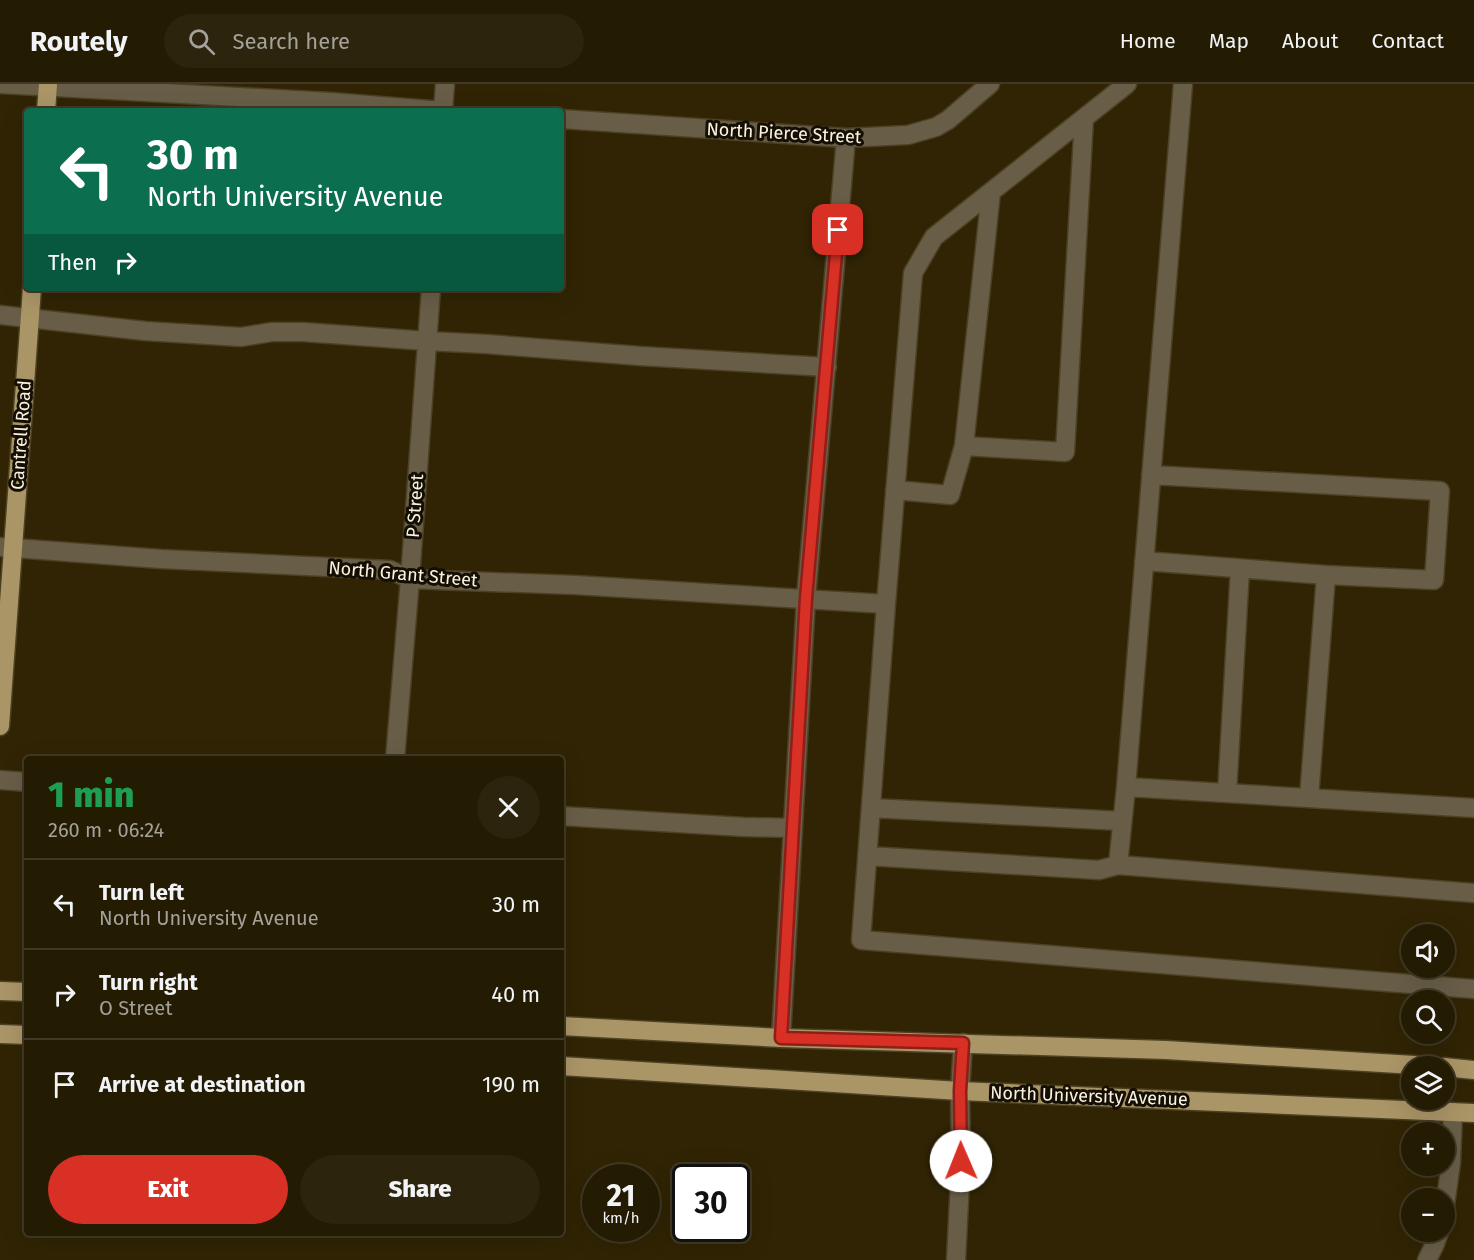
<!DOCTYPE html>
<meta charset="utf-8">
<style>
:root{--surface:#241b03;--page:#2c240d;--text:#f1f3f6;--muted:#a3a19a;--line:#413925;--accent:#d93025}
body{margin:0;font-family:"Fira Sans",sans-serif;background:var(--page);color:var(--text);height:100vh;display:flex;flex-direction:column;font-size:22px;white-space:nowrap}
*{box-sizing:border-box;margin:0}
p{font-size:20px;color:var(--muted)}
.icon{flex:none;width:33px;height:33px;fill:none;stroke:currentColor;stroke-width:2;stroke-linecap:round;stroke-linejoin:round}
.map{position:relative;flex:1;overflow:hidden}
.side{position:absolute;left:24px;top:672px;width:540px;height:480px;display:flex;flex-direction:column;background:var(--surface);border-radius:6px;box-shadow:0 6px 24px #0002,0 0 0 2px var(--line)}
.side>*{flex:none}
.banner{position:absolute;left:24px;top:24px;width:540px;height:183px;border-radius:6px;box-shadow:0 6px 24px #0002,0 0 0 2px var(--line);background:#0b6e4f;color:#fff;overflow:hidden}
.controls{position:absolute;left:1401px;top:840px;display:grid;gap:12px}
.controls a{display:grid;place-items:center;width:54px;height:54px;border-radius:50%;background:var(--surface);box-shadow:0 6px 24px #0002,0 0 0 2px var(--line);font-size:30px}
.speed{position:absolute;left:582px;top:1080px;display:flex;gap:12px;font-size:30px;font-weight:700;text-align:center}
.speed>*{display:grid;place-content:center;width:78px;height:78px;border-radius:50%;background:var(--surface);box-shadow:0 6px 24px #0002,0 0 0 2px var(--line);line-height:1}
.speed small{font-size:15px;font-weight:400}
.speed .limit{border:3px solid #111;border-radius:9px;background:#fff;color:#111}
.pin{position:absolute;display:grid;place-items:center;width:51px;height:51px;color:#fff;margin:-26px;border-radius:12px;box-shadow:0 3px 9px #0006}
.me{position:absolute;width:66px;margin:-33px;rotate:359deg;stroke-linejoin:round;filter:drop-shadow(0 0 4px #0008)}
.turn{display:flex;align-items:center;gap:21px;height:126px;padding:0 24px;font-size:27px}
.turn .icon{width:78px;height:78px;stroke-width:2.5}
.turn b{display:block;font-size:42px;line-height:51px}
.then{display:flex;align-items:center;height:57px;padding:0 24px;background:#0003;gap:12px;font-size:22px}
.round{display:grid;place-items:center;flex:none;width:63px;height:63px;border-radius:32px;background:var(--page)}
.summary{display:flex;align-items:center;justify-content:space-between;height:102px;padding:0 24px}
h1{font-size:36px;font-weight:800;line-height:45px;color:#1e9e55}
.button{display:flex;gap:12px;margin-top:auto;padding:12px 24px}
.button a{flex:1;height:69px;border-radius:36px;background:var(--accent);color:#fff;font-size:24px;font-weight:800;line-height:69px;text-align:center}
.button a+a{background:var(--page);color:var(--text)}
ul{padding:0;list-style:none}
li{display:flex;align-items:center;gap:18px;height:90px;padding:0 24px;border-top:2px solid var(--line)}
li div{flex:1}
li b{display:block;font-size:22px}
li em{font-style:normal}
header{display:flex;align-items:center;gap:36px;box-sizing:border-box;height:84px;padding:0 30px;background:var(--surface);border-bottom:2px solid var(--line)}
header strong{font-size:28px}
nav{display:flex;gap:33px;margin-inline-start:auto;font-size:21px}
.search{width:420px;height:54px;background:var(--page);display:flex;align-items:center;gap:15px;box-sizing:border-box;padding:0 21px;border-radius:33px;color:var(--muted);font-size:22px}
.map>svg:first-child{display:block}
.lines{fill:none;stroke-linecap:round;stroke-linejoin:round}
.minor-casing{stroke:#4c4123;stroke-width:21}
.major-casing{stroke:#4c4123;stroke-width:21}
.minor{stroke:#685e48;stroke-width:18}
.major{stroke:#aa9567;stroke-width:18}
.route-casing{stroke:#8d1f18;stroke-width:15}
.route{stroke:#d93025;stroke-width:10}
.labels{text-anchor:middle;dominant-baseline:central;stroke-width:6;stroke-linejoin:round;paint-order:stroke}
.street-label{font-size:18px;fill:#faf2e1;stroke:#140e03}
</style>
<header>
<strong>Routely</strong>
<div class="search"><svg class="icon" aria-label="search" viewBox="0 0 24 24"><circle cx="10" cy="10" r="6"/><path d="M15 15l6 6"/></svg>Search here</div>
<nav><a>Home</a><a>Map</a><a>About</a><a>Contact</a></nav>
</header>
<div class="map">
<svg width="1474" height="1176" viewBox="0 0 1474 1176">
<rect width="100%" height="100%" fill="#302404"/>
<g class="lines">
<defs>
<path id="minor" d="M0 0 331 18 443 27
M1183 0 1126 703 1474 724
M443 27 445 0
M561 35 846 54 908 51 936 43 948 36 990 0
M0 231 145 247 241 253 272 248H303L427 257 486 260 640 272 827 283
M964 362 1065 368 1084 34
M1151 391 1440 407 1434 496 1326 491 1309 714
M895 406 950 411 964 362 991 108
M0 463 161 475 390 486 410 495 575 501 886 520 913 189 934 153 1127 0
M1144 477 1326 491
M886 520 861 856 1474 905
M395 675 410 495 431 204
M0 696 27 698
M1227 709 1240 485
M871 724 1122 737
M561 732 744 743 793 744
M867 772 1099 786 1118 781 1474 809
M1118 781 1126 703
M781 954 806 514 846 54
M1444 1128 1451 1079 1453 1028
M956 1176 961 1077 960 1007 963 959
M1427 1176 1435 1160 1439 1148"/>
<path id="major" d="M46 27 48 0
M0 642 32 204
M0 907 27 908
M561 942 781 954 1166 966 1431 982
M0 950 27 951
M561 982 960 1007 1474 1029
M1444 983 1474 986"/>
</defs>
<!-- minor casing -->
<use href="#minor" class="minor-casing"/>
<!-- major casing -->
<use href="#major" class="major-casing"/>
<!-- minor -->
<use href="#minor" class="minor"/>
<!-- major -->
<use href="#major" class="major"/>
</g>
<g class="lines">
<defs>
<path id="route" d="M838 146 806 514 781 954 963 959 960 1007 961 1077"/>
</defs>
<!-- route casing -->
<use href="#route" class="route-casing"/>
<!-- route -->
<use href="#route" class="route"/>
</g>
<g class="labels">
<!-- street labels -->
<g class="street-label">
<text transform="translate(784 49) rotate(3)">North Pierce Street</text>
<text transform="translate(21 351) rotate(-86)">Cantrell Road</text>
<text transform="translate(415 422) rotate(-86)">P Street</text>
<text transform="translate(403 490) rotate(5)">North Grant Street</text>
<text transform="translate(1089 1012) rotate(2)">North University Avenue</text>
</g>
</g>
</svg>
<div class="controls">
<a><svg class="icon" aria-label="sound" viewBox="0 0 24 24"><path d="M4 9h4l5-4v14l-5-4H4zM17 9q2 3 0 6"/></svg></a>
<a><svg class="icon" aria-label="search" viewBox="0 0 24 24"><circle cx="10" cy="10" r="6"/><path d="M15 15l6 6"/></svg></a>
<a><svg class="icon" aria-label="layers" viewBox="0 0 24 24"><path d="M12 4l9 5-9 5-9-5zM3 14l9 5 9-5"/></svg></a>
<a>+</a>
<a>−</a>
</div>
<div class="speed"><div>21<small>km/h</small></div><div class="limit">30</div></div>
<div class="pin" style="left:838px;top:146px;background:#d93025"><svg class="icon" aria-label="arrive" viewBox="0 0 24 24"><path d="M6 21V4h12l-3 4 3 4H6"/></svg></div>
<svg class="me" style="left:961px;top:1077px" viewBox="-20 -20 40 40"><circle r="19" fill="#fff"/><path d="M0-13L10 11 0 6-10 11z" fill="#d93025"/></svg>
<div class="banner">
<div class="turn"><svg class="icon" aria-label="left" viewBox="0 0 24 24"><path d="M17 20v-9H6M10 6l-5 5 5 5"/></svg><div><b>30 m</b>North University Avenue</div></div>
<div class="then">Then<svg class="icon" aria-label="right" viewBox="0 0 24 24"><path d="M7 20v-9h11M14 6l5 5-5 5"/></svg></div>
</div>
<section class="side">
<div class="summary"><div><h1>1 min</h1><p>260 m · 06:24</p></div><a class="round"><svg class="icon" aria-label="close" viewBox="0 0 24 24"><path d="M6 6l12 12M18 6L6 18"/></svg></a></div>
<ul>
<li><svg class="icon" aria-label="left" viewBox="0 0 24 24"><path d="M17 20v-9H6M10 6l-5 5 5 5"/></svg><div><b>Turn left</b><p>North University Avenue</p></div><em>30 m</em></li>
<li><svg class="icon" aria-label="right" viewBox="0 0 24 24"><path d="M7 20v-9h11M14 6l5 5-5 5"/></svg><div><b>Turn right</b><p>O Street</p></div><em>40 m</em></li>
<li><svg class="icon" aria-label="arrive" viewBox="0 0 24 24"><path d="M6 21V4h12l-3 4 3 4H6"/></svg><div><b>Arrive at destination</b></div><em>190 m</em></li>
</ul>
<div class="button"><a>Exit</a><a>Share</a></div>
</section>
</div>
